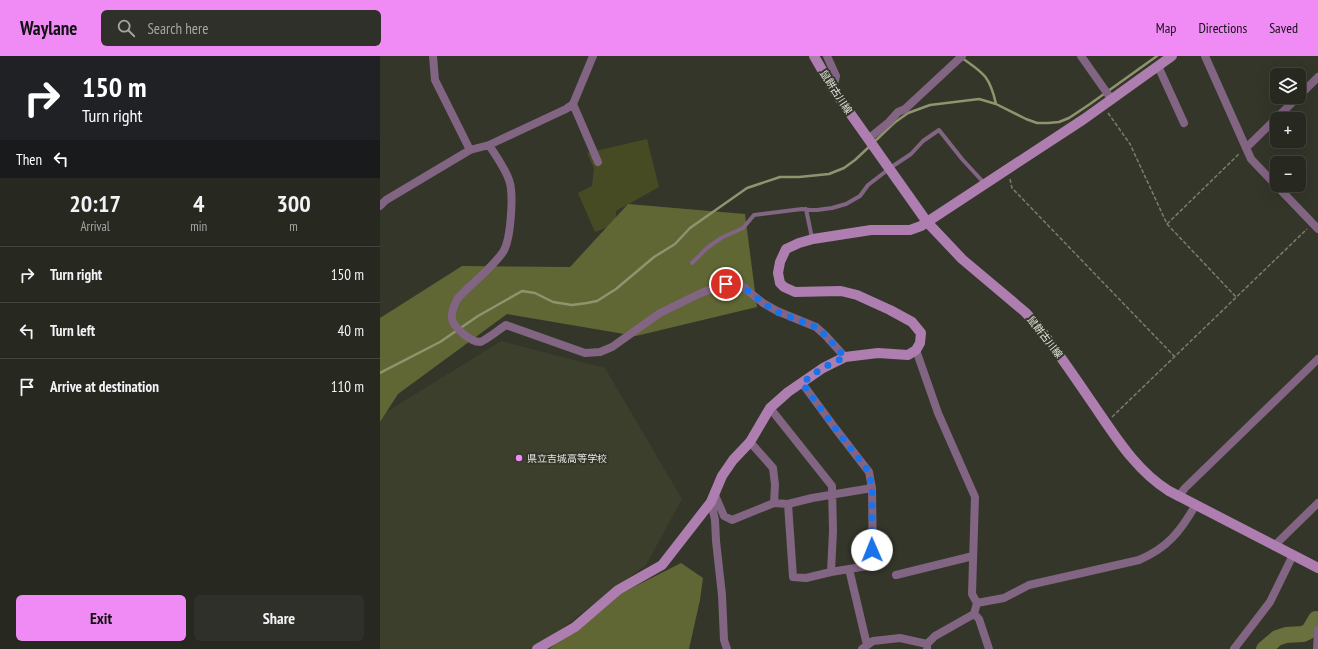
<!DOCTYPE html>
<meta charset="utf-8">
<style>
:root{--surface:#272820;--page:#2f3029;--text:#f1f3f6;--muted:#a4a6a5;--line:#43443e;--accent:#f08bf5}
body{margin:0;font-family:"PT Sans Narrow","Noto Sans JP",sans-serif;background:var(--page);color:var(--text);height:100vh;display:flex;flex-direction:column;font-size:15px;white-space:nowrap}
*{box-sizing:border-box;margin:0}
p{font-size:13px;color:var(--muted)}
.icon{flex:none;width:22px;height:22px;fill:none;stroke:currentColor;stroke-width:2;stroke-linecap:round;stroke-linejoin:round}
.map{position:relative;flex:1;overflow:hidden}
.drawer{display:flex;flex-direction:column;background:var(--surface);width:380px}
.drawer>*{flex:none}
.guide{background:#202124;color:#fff;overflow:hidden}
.tools{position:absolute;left:890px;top:12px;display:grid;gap:8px}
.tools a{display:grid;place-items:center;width:36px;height:36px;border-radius:6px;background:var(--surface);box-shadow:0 4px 16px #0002,0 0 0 1px var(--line);font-size:20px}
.pin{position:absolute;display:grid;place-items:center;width:34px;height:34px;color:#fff;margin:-17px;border:2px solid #fff;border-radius:50%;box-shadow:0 1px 4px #0007}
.me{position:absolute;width:44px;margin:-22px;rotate:359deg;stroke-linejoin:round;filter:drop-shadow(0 0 3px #0008)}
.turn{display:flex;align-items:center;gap:14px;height:84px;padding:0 16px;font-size:18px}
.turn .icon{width:52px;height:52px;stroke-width:2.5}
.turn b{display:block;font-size:28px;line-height:34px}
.then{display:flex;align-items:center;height:38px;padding:0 16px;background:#0003;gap:8px;font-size:15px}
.eta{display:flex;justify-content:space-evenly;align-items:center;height:68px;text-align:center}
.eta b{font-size:24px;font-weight:700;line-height:28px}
.cta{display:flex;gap:8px;margin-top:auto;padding:8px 16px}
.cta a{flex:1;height:46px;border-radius:6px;background:var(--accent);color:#111;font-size:16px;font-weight:700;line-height:46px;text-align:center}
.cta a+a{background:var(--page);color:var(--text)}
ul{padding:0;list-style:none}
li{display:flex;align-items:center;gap:12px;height:56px;padding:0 16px;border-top:1px solid var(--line)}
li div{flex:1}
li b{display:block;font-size:15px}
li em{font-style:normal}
header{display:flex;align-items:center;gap:24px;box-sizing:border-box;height:56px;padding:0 20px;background:var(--accent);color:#111}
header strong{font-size:19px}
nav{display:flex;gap:22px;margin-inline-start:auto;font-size:14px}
.search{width:280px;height:36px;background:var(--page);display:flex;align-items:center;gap:10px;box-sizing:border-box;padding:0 14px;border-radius:6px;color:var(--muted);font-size:15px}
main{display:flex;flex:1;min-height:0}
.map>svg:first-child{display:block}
.built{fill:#3c3f2c}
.green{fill:#464b24}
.forest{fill:#606634}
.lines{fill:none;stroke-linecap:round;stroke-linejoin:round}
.stream{stroke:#8f946f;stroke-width:2.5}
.river{stroke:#6a703e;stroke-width:16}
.path{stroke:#7b7d72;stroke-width:1.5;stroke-dasharray:4 2;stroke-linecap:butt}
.lane{stroke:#826483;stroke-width:4}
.street{stroke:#826483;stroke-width:8}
.secondary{stroke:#ad7eaf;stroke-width:10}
.route{stroke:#1a73e8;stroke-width:7;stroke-dasharray:0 12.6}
.poi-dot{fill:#f08bf5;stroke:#34362a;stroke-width:1.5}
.labels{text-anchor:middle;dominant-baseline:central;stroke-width:4;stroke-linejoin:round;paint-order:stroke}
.street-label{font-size:10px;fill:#e6e8e0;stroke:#34362a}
.poi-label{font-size:10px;fill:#e6e8e0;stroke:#34362a;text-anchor:start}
</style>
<header>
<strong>Waylane</strong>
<div class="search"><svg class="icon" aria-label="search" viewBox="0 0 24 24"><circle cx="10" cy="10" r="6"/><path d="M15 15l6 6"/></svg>Search here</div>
<nav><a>Map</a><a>Directions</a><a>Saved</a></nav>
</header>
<main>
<section class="drawer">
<div class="guide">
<div class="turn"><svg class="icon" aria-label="right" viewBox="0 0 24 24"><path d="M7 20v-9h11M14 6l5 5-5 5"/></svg><div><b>150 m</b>Turn right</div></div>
<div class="then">Then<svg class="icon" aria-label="left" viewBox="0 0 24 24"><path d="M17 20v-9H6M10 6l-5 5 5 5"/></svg></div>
</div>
<div class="eta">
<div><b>20:17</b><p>Arrival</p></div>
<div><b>4</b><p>min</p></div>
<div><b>300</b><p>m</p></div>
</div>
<ul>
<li><svg class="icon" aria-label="right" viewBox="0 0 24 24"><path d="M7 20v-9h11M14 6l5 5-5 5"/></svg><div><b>Turn right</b></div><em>150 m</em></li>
<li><svg class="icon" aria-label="left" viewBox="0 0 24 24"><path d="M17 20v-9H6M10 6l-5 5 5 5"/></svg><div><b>Turn left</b></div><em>40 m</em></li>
<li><svg class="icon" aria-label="arrive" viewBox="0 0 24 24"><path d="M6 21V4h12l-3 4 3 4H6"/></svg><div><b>Arrive at destination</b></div><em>110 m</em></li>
</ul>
<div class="cta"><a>Exit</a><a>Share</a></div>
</section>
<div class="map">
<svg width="938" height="593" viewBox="0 0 938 593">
<rect width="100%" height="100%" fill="#34362a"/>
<!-- built -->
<path class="built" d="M121 285 225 312 302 443 266 509 154 593H0V360Z"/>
<!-- green -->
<path class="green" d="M267 83 279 131 236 155V168L215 176 198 137 212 130 214 112 207 97Z"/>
<!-- forest -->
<path class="forest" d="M248 148 365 158 377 251 256 280 127 258 18 338 0 366V262L82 210 190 211Z
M301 507 323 522 320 544 309 593H169L238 539Z"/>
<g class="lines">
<!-- stream -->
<path class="stream" d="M582 2C604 17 610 21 616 48
M494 86 514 67 528 57 550 49 599 43 616 48 646 63 657 67H668L679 66 689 62 710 48 777 0
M0 317 60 286 98 260 142 235 155 237 173 246 192 249 207 247 217 245 236 233 274 201 295 188 310 172 367 132 400 121H419L449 118 464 112 475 104 490 90"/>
<!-- river -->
<path class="river" d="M884 593 897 582 906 579 923 578 929 575 936 563"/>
<!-- path -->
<path class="path" d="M728 57 750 88 787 168 857 242
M630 123 632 132 795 301
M787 168 860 97
M732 361 927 173"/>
<!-- lane -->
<path class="lane" d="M510 112 531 98 543 85 559 74 582 103 605 128
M426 153 432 182
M312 207 327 192 341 182 363 172 374 159 422 153 430 154H437L452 152 466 148 480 140 488 129 505 116"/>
<!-- street -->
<path class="street" d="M53 0 55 24 90 94
M447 0 456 20 453 33
M701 0 732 44
M825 0 871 103 938 173
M778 10 804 67
M919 40 938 21
M193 48 218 106
M488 83 509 66 518 56 525 53 582 0
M109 89C116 100 125 112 129 124 134 137 131 184 123 196 112 212 91 228 78 242 74 249 71 256 72 263 74 272 91 286 100 286 105 285 121 272 126 269L205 297 220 296 232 291 280 257 321 237 346 228 357 226 383 247 397 255 436 271 446 280 465 301
M866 92 918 41
M0 150 6 144 90 94 109 89 186 53 193 48 213 0
M536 294 558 357 595 441 592 538 597 547 594 558 555 580 547 588V593
M422 327 455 372 489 416 492 432 493 509 451 516 426 522 413 521 408 448 432 442 492 432
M390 352 452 430 453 475 451 516
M370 386 393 412 395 429 394 447
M334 437 344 460 352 464 394 447 408 448
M798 441 805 432 938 303
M331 446 335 464 336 485 342 539 344 584 347 593
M894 490 938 447
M469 513 487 589
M516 519 593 500
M597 547 624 542 649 529 759 504C787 492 800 476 815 450
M594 558 599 563 609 593
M482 593 493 585 520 582 547 588
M854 593 890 546 913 499
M937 593 938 574"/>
<!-- secondary -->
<path class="secondary" d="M434 0 453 33 547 166 582 203 645 256 658 270C677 295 694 320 711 345 734 378 755 414 789 435L938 512
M157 593 195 571 238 534 282 509 331 446 342 420 353 404 370 386 390 352 408 336 443 312 465 301 498 297 528 299 536 294 540 287 541 277 532 266 510 254 477 239 461 235 415 236 404 231 400 227 398 217 400 206 406 193 419 187 433 183 491 174H530L541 170 704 63 792 0"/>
</g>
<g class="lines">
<!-- route -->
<path class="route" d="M346 228 357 226 383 247 397 256 436 271 446 280 465 301 442 312 422 327 455 372 489 416 492 432V494"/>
</g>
<!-- markers -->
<circle class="poi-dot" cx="139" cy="402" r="4"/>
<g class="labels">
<!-- street labels -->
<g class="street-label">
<text transform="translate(456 36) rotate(57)">鼠餅古川線</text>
<text transform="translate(665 281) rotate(52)">鼠餅古川線</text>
</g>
<!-- poi labels -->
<g class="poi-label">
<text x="147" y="402">県立吉城高等学校</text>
</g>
</g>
</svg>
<div class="tools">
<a><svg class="icon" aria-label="layers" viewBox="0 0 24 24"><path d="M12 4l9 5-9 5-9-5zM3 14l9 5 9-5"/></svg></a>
<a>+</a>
<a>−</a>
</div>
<div class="pin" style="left:346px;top:228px;background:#d93025"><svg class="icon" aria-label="arrive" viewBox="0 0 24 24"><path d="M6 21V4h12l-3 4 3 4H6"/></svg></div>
<svg class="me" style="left:492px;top:494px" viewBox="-20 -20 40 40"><circle r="19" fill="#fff"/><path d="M0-13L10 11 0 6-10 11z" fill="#1a73e8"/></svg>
</div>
</main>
